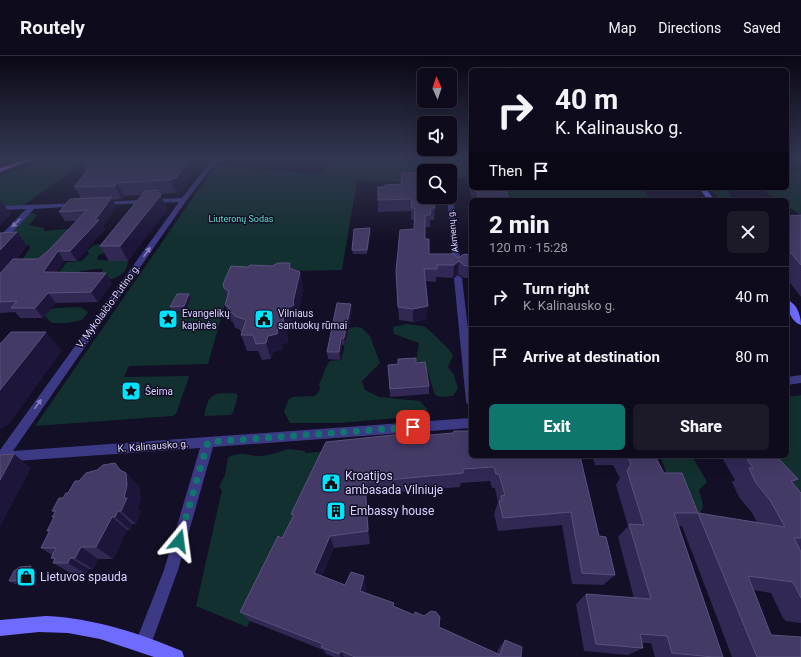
<!DOCTYPE html>
<meta charset="utf-8">
<style>
:root{--surface:#0e0b1c;--page:#1c1929;--text:#f1f3f6;--muted:#9b9ba3;--line:#2e2b3b;--accent:#0f766e}
body{margin:0;font-family:Roboto,sans-serif;background:var(--page);color:var(--text);height:100vh;display:flex;flex-direction:column;font-size:15px;white-space:nowrap}
*{box-sizing:border-box;margin:0}
p{font-size:13px;color:var(--muted)}
.icon{flex:none;width:22px;height:22px;fill:none;stroke:currentColor;stroke-width:2;stroke-linecap:round;stroke-linejoin:round}
.map{position:relative;flex:1;overflow:hidden}
.drawer{position:absolute;left:469px;top:142px;width:320px;height:260px;display:flex;flex-direction:column;background:var(--surface);border-radius:6px;box-shadow:0 4px 16px #0002,0 0 0 1px var(--line)}
.drawer>*{flex:none}
.banner{position:absolute;left:469px;top:12px;width:320px;height:122px;border-radius:6px;box-shadow:0 4px 16px #0002,0 0 0 1px var(--line);background:#0e0b1c;color:var(--text);overflow:hidden}
.needle{width:26px;rotate:357deg}
.controls{position:absolute;left:417px;top:12px;display:grid;gap:8px}
.controls a{display:grid;place-items:center;width:40px;height:40px;border-radius:6px;background:var(--surface);box-shadow:0 4px 16px #0002,0 0 0 1px var(--line);font-size:20px}
.pin{position:absolute;display:grid;place-items:center;width:34px;height:34px;color:#fff;margin:-17px;border-radius:8px;box-shadow:0 2px 6px #0006}
.me{position:absolute;width:44px;margin:-22px;rotate:16deg;stroke-linejoin:round;filter:drop-shadow(0 0 3px #0008)}
.turn{display:flex;align-items:center;gap:14px;height:84px;padding:0 20px;font-size:18px}
.turn .icon{width:52px;height:52px;stroke-width:2.5}
.turn b{display:block;font-size:28px;line-height:34px}
.then{display:flex;align-items:center;height:38px;padding:0 20px;background:#0003;gap:8px;font-size:15px}
.round{display:grid;place-items:center;flex:none;width:42px;height:42px;border-radius:6px;background:var(--page)}
.head{display:flex;align-items:center;justify-content:space-between;height:68px;padding:0 20px}
h1{font-size:24px;font-weight:800;line-height:30px}
.button{display:flex;gap:8px;margin-top:auto;padding:8px 20px}
.button a{flex:1;height:46px;border-radius:6px;background:var(--accent);color:#fff;font-size:16px;font-weight:800;line-height:46px;text-align:center}
.button a+a{background:var(--page);color:var(--text)}
ul{padding:0;list-style:none}
li{display:flex;align-items:center;gap:12px;height:60px;padding:0 20px;border-top:1px solid var(--line)}
li div{flex:1}
li b{display:block;font-size:15px}
li em{font-style:normal}
header{display:flex;align-items:center;gap:24px;box-sizing:border-box;height:56px;padding:0 20px;background:var(--surface);border-bottom:1px solid var(--line)}
header strong{font-size:19px}
nav{display:flex;gap:22px;margin-inline-start:auto;font-size:14px}
.map>svg:first-child{display:block}
.green{fill:#12302f}
.lines{fill:none;stroke-linecap:round;stroke-linejoin:round}
.street{fill:#3d3a85;fill-rule:evenodd}
.secondary{fill:#6f6bff;fill-rule:evenodd}
.primary{fill:#c25bff;fill-rule:evenodd}
.wall{fill:#312854}
.shaded-wall{fill:#1d163a}
.building{fill:#433a66;stroke:#5a527e}
.oneway{fill:#837fbc}
.route{stroke:#0f766e;stroke-width:7;stroke-dasharray:0 12.6}
.labels{text-anchor:middle;dominant-baseline:central;stroke-width:3;stroke-linejoin:round;paint-order:stroke}
.far-park-label{font-size:9px;fill:#5fe0c0;stroke:#130f26}
.far-street-label{font-size:9px;fill:#d9d4ff;stroke:#130f26}
.street-label{font-size:10px;fill:#d9d4ff;stroke:#130f26}
.poi-label{font-size:10px;fill:#d9d4ff;stroke:#130f26;text-anchor:start}
.near-poi-label{font-size:12px;fill:#d9d4ff;stroke:#130f26;text-anchor:start}
</style>
<header>
<strong>Routely</strong>
<nav><a>Map</a><a>Directions</a><a>Saved</a></nav>
</header>
<div class="map">
<svg width="801" height="601" viewBox="0 0 801 601">
<rect width="100%" height="100%" fill="#130f26"/>
<!-- green -->
<path class="green" d="M53 102H102L83 107 24 149 0 150V120Z
M332 102 471 103V122H450V115H424V125L419 126 357 125 342 214 234 216 208 308 129 310 124 321 187 320 189 321 176 358 172 360 35 370 196 137 218 109 319 119Z
M801 114V159L787 150V144H778L760 132H787V117Z
M502 132H644L649 144H507Z
M710 132H728L732 144H720Z
M32 157 37 159 29 169 44 172V175L77 172 36 206 19 209 30 192 29 189 0 190V187L27 159Z
M99 188 107 190 106 197 99 199 97 202 99 204 128 205C128 219 115 223 103 225L95 219 103 215 101 213C85 213 72 218 56 220L67 206 82 205 89 197 87 195 94 189Z
M80 251 88 256 82 264 68 267H52L45 260V255L56 252Z
M406 268C411 269 420 269 425 271 429 273 450 294 453 299L448 311 454 319 458 332 453 340 441 341 435 339 427 314 421 311 416 304 419 287 394 278 393 271Z
M355 271 362 272 370 280 380 307 362 325 365 334 379 341 420 345 427 353 426 357 420 360 340 367H290L284 355 289 343 293 341 315 340 320 334 319 328C324 320 324 312 330 305L341 304 349 272Z
M234 337 238 339 233 357 230 359 205 360C204 356 206 352 207 348 212 334 222 338 234 337Z
M801 339V444L767 400H787V341Z
M288 393 305 395V397L329 395 247 571 196 550 222 434 219 431 225 419 228 401C246 395 244 400 260 400 269 400 279 396 288 393Z
M660 400H692L707 426 699 434 703 449 699 463 670 427Z"/>
<g class="lines">
<!-- street -->
<path class="street" d="M216 102H223L212 111 186 145 13 395 471 362V372L213 391 178 514 149 594 143 596 137 594 135 588 164 514 200 392 2 406H0V394L179 146 102 149 100 148V146L182 142 208 109Z
M450 138 453 140 461 211 457 213 453 211 447 141H450Z
M78 147 80 148V150L34 153 3 186H0V180L26 153 0 154V150Z
M458 219 462 222 471 298V349L467 348 466 345 454 222Z
M801 319V327L787 329V321Z"/>
<!-- secondary -->
<path class="secondary" d="M699 132H705L715 144H708Z
M787 244C797 247 801 260 801 269 791 266 787 253 787 244Z
M46 560C93 562 139 577 182 595L184 601H154L100 583 68 577 39 576 0 580V564Z"/>
<!-- primary -->
<path class="primary" d="M29 102H38L0 116V112Z"/>
</g>
<!-- wall -->
<path class="wall" d="M84 102H198L199 107 181 135 176 137 160 138 167 153 128 205H109L100 190 142 139 124 140 122 143 113 144 116 151 103 170 105 173 77 205H64L57 216 112 227 98 246 56 247 43 262H20L15 256 0 257V177L17 176 27 190 16 203H38L48 195 76 165H65L59 156 81 142 74 131 86 116 81 106Z
M787 102H801V107L789 103 787 105Z
M469 112H471V132H497V135L509 144H472L467 123Z
M378 131 435 152 434 164H430V171H425V183L429 198 458 202 471 199V222H464L458 218 453 222 436 221V226L426 225 427 263 413 266 399 264 396 215 414 173V164L411 163V155L378 156Z
M801 159V241L787 223V160Z
M371 176 367 198H353L352 194Z
M290 207 291 213 300 216 303 232 297 262 298 265 292 268 291 272 287 276 288 286 283 288 282 294 273 296 271 303 262 304 258 295H247L241 279 242 276H241L239 273 235 272 233 266 231 265 225 249 227 242 224 232 248 211 272 210Z
M189 238 191 242 186 255H173L170 251Z
M352 255 345 289H342L340 304 328 303 327 296Z
M398 303 416 307 429 330V338L390 341 388 309 398 308Z
M326 386 580 400 599 480 615 519 603 529 572 528 562 469 498 475 494 458 498 446 495 432H492L490 425 461 427 460 431 366 439 370 488 334 492 322 520 345 529 366 531 365 536 394 550 497 597 499 592 505 584 521 601H334L326 598 323 594 250 565 240 556 282 482 292 461 291 458Z
M590 400H655L664 417 698 457 757 466 752 457 739 441 732 426 735 424 721 400H776L798 423 793 427 801 437V567L786 565 783 562 771 537 754 534 771 579 801 601H732L682 470H679L723 601H655L651 587H642L643 592 628 599 584 595 576 548 586 538 634 542 618 481 628 470 616 429 620 422 613 409H595L592 400Z
M97 414 123 416 126 417 139 431 141 442 138 453 141 455 136 468H132L130 474H127L113 503H98L93 513H89L86 518H72L53 507 54 504 51 502 52 499 41 492 49 476 47 475 54 462 52 461 55 457 52 455 79 425Z
M36 513 31 524 28 527 15 528 9 525Z"/>
<!-- shaded-wall -->
<path class="shaded-wall" d="M188 102H198L199 107 181 135 176 137 170 124Z
M117 127 124 140 122 143 115 130Z
M161 139 167 153 128 205 120 190Z
M112 141 116 151 103 170 105 173 77 205 70 195Z
M0 144 11 158 0 169Z
M370 172 371 176 367 198V194Z
M17 176 27 190 2 218 0 215V194Z
M58 195 64 205 50 226 43 216Z
M459 205 458 218 453 222 454 209Z
M300 216 303 232 297 262 298 265 292 268 291 272 287 276 288 286 283 288 282 294 273 296 271 303 266 287 268 280 278 272 283 260 288 252 293 246Z
M106 217 112 227 98 246 91 236Z
M48 237 56 247 43 262 35 252Z
M189 238 191 242 186 255 184 250Z
M351 248 352 255 345 289 344 282Z
M428 250 427 263 413 266V253Z
M46 276 62 295 9 368 1 373 0 372V334Z
M341 282 342 289 340 304 339 296Z
M14 398 31 412 0 471V424Z
M115 407 126 419V417L139 431 141 442 138 453 141 455 136 468 121 455 124 442 120 414Z
M365 426 366 439 370 488 368 475Z
M118 455 132 468 130 474 115 461Z
M112 461 127 474 113 503 96 491Z
M330 480 334 492 319 528 314 517Z
M81 491 98 503 93 513 75 502Z
M70 502 89 513 86 518 68 507Z
M31 510 36 513 31 524 28 527 22 524Z
M364 520 366 531 362 544 360 535Z
M341 595 344 601H341L339 598Z"/>
<!-- building -->
<path class="building" d="M84 102H190L176 122 170 124 117 127 115 130 74 131 95 105 81 106Z
M469 112H471V123Z
M424 116V141H434L435 152H431L430 159H425V183H429V198H453L458 202 464 198 471 199V210H465L459 205 454 209H437V213H424L428 250 413 253 398 251 396 215 400 174 414 173 415 152H411L412 143 378 144V131H385V129L401 128 402 117Z
M473 132H497V135H506L509 144H479L477 135H474Z
M157 134 161 139 120 190H100L145 135Z
M112 141 95 164H99L70 195H58L43 216 106 217 91 236 48 237 35 252H11L17 245 0 246V218L13 203H38L48 195 87 154 59 156 70 143Z
M801 159V209L787 192V160Z
M370 172 367 194H352L354 173Z
M17 176 0 194V177Z
M278 207H290L289 212 300 216 293 246 294 249 288 252 287 256 283 260 284 270 278 272 277 278 268 280 266 287 256 288 253 279H241L246 264 235 260 233 257 229 256V251L225 249 229 235 224 232 223 228 231 210 248 211 250 209 272 210Z
M177 238H189L184 250 170 251Z
M337 247 351 248 344 282H341L339 296H327Z
M11 276H46L0 334V288Z
M416 302V307L425 306 429 330 390 333 388 309 398 308V303Z
M454 375H471V400H580L599 480 606 481 615 519 582 517 571 456 503 462 499 445H502L501 440 505 439 499 418H496L494 411 463 413V417L365 426 368 475 330 480 314 517 345 529 351 516 364 520 360 535 394 547 393 550 414 559 415 556 424 560 431 555 436 556 440 561 439 571 500 599 505 584 522 591 521 601H355L341 595 339 598 321 591 323 588 240 556 278 480 282 482 294 459 291 458 326 386 403 378 429 379 453 377Z
M14 398 0 424V399Z
M627 400H655L664 417H682L698 457 785 471 770 444 756 427 749 412H753L745 400H776L798 423 791 425 801 437V482H794L801 496V542L793 526 748 520 771 579 801 581V601H757L698 457H674L723 601H713L672 597 667 580 640 578 643 592 596 588 586 538 651 543 629 468 644 469 627 415 631 408Z
M115 407 120 414 126 417 127 429 124 442H127L121 455H118L115 461H112L96 491H81L75 502H70L68 507H53L55 502H51L56 492H41L50 474 47 475 54 461H52L56 455H52L59 442H63L66 437H68L75 425H79L86 417 97 414 103 409Z
M31 510 26 521 22 524 9 525 14 515 20 511Z"/>
<!-- one-way arrows -->
<defs><path id="oneway-solid" d="M-6-.8H1V-3.2L6.5 0L1 3.2V.8H-6Z"/></defs>
<g class="oneway">
<use href="#oneway-solid" transform="translate(16 167) rotate(135)"/>
<use href="#oneway-solid" transform="translate(147 196) rotate(-54)"/>
<use href="#oneway-solid" transform="translate(38 348) rotate(-54)"/>
</g>
<!-- sky -->
<linearGradient id="sky" x2="0" y2="1"><stop stop-color="#0a0815"/><stop offset="0.55" stop-color="#333752"/><stop offset="1" stop-color="#333752" stop-opacity="0"/></linearGradient>
<rect width="801" height="186" fill="url(#sky)"/>
<g class="lines">
<!-- route -->
<path class="route" d="M179 485 208 386 413 371"/>
</g>
<!-- icons -->
<defs>
<symbol id="sight-square" viewBox="-11 -11 22 22"><rect x="-9" y="-9" width="18" height="18" rx="4" fill="#00e5ff" stroke="#130f26"/><path d="M0-6L1.8-2.2L6-1.7L2.9 1.2L3.7 5.4L0 3.3L-3.7 5.4L-2.9 1.2L-6-1.7L-1.8-2.2Z" fill="#111"/></symbol>
<symbol id="civic-square" viewBox="-11 -11 22 22"><rect x="-9" y="-9" width="18" height="18" rx="4" fill="#00e5ff" stroke="#130f26"/><path d="M-.6-6.5H3V-4.5H.6V-3L4-1V1h2V6H-6V1h2V-1L-.6-3ZM-1.2 2.5V6h2.4V2.5Z" fill="#111"/></symbol>
<symbol id="building-square" viewBox="-11 -11 22 22"><rect x="-9" y="-9" width="18" height="18" rx="4" fill="#00e5ff" stroke="#130f26"/><path d="M-4-6H4V6H1V3H-1V6H-4ZM-2.5-4.3h1.7v1.8h-1.7ZM.8-4.3h1.7v1.8H.8ZM-2.5-1h1.7V.8h-1.7ZM.8-1h1.7V.8H.8Z" fill="#111"/></symbol>
<symbol id="shop-square" viewBox="-11 -11 22 22"><rect x="-9" y="-9" width="18" height="18" rx="4" fill="#00e5ff" stroke="#130f26"/><path d="M-5-2.5h2.3a2.7 3.5 0 0 1 5.4 0H5L5.5 6h-11ZM-1.5-2.5h3a1.5 2.3 0 0 0-3 0Z" fill="#111"/></symbol>
</defs>
<g fill-rule="evenodd">
<use href="#sight-square" x="157" y="252" width="22" height="22"/>
<use href="#civic-square" x="253" y="252" width="22" height="22"/>
<use href="#sight-square" x="120" y="324" width="22" height="22"/>
<use href="#civic-square" x="320" y="416" width="22" height="22"/>
<use href="#building-square" x="325" y="444" width="22" height="22"/>
<use href="#shop-square" x="15" y="510" width="22" height="22"/>
</g>
<g class="labels">
<!-- far-park labels -->
<g class="far-park-label">
<text x="241" y="163">Liuteronų Sodas</text>
</g>
<!-- far-street labels -->
<g class="far-street-label">
<text transform="translate(453 175) rotate(-96)">Akmenų g.</text>
</g>
<!-- street labels -->
<g class="street-label">
<text transform="translate(108 250) rotate(-54)">V. Mykolaičio-Putino g.</text>
<text transform="translate(153 390) rotate(-4)">K. Kalinausko g.</text>
</g>
<!-- poi labels -->
<g class="poi-label">
<text x="182" y="257">Evangelikų<tspan x="182" dy="12">kapinės</tspan></text>
<text x="278" y="257">Vilniaus<tspan x="278" dy="12">santuokų rūmai</tspan></text>
<text x="145" y="335">Šeima</text>
</g>
<!-- near-poi labels -->
<g class="near-poi-label">
<text x="345" y="420">Kroatijos<tspan x="345" dy="14">ambasada Vilniuje</tspan></text>
<text x="350" y="455">Embassy house</text>
<text x="40" y="521">Lietuvos spauda</text>
</g>
</g>
</svg>
<div class="controls">
<a><svg class="needle" viewBox="-14 -14 28 28"><path d="M0-13l5 13h-10z" fill="#e53935"/><path d="M0 13l5-13h-10z" fill="#9b9ba3"/></svg></a>
<a><svg class="icon" aria-label="sound" viewBox="0 0 24 24"><path d="M4 9h4l5-4v14l-5-4H4zM17 9q2 3 0 6"/></svg></a>
<a><svg class="icon" aria-label="search" viewBox="0 0 24 24"><circle cx="10" cy="10" r="6"/><path d="M15 15l6 6"/></svg></a>
</div>
<div class="pin" style="left:413px;top:371px;background:#d93025"><svg class="icon" aria-label="arrive" viewBox="0 0 24 24"><path d="M6 21V4h12l-3 4 3 4H6"/></svg></div>
<svg class="me" style="left:179px;top:485px" viewBox="-20 -20 40 40"><path d="M0-17L14 15 0 8-14 15z" fill="#0f766e" stroke="#fff" stroke-width="4"/></svg>
<div class="banner">
<div class="turn"><svg class="icon" aria-label="right" viewBox="0 0 24 24"><path d="M7 20v-9h11M14 6l5 5-5 5"/></svg><div><b>40 m</b>K. Kalinausko g.</div></div>
<div class="then">Then<svg class="icon" aria-label="arrive" viewBox="0 0 24 24"><path d="M6 21V4h12l-3 4 3 4H6"/></svg></div>
</div>
<section class="drawer">
<div class="head"><div><h1>2 min</h1><p>120 m · 15:28</p></div><a class="round"><svg class="icon" aria-label="close" viewBox="0 0 24 24"><path d="M6 6l12 12M18 6L6 18"/></svg></a></div>
<ul>
<li><svg class="icon" aria-label="right" viewBox="0 0 24 24"><path d="M7 20v-9h11M14 6l5 5-5 5"/></svg><div><b>Turn right</b><p>K. Kalinausko g.</p></div><em>40 m</em></li>
<li><svg class="icon" aria-label="arrive" viewBox="0 0 24 24"><path d="M6 21V4h12l-3 4 3 4H6"/></svg><div><b>Arrive at destination</b></div><em>80 m</em></li>
</ul>
<div class="button"><a>Exit</a><a>Share</a></div>
</section>
</div>
